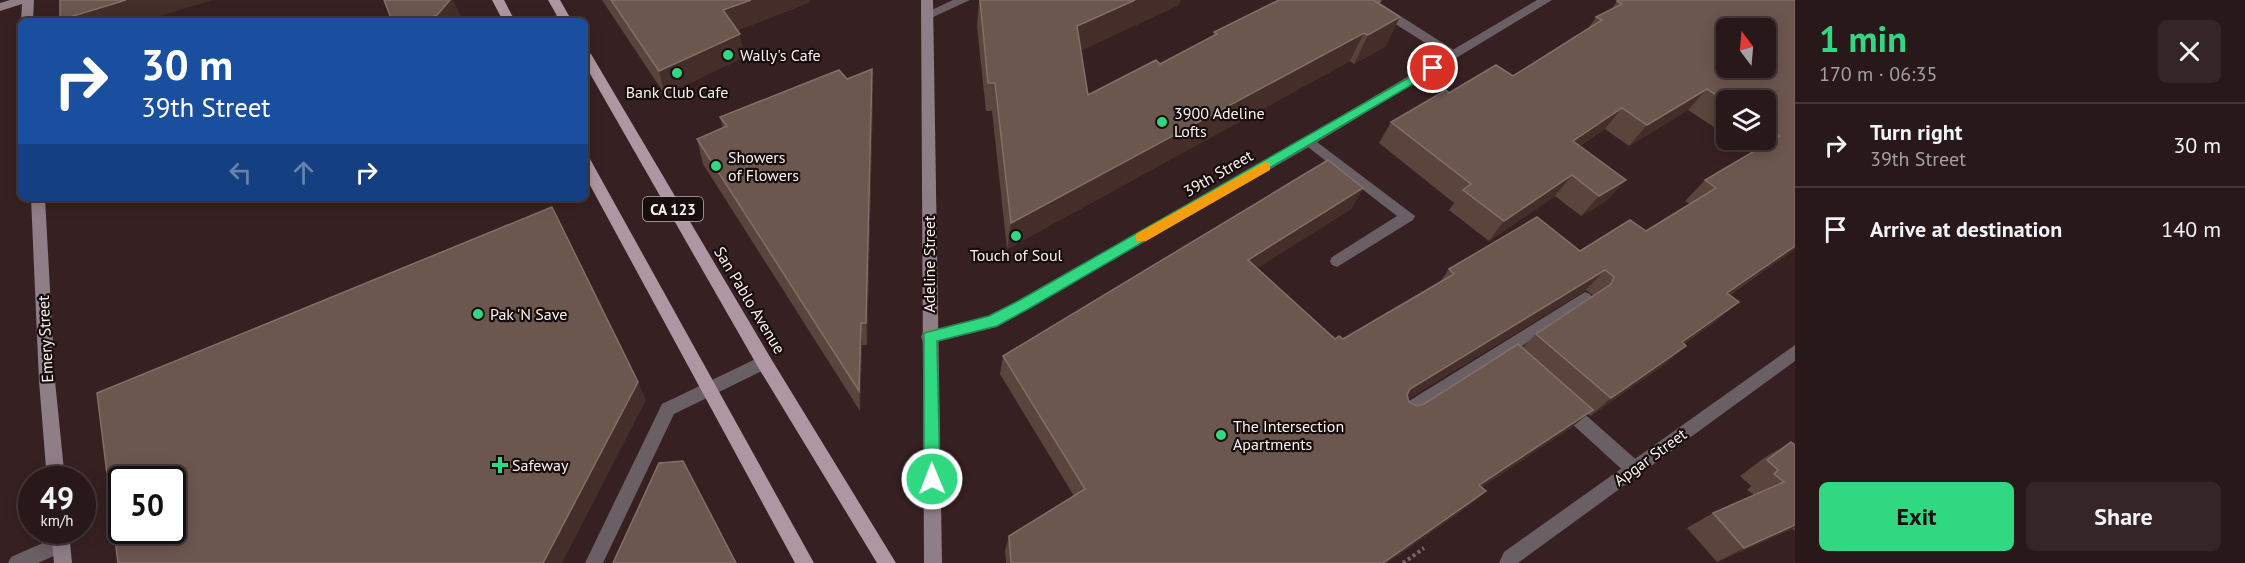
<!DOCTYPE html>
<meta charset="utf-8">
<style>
:root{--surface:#29181a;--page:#352527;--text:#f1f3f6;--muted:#a5a0a2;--line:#453739;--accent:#31d882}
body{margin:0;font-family:"PT Sans",sans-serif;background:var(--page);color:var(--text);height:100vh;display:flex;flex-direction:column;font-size:22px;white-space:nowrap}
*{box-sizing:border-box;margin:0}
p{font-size:20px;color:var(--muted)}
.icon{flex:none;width:33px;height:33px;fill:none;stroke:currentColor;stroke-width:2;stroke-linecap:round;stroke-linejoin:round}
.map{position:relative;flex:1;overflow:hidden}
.side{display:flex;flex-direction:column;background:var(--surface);width:450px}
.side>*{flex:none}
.hud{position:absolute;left:18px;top:18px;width:570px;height:183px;border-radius:9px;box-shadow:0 3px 15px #0003,0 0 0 2px var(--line);background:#1a4fa0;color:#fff;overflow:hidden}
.needle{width:39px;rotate:344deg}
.controls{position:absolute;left:1716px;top:18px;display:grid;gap:12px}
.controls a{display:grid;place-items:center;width:60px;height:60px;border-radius:9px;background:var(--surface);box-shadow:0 3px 15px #0003,0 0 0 2px var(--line);font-size:30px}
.speed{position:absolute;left:18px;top:466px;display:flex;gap:12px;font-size:30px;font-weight:700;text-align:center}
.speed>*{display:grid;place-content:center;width:78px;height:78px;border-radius:50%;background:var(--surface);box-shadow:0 3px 15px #0003,0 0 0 2px var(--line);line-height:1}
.speed small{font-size:15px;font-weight:400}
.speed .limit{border:3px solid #111;border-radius:9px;background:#fff;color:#111}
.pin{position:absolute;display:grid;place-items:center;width:51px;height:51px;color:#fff;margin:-26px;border:3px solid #fff;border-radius:50%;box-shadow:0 2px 6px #0007}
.me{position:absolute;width:66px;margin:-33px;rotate:359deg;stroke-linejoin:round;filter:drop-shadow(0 0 4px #0008)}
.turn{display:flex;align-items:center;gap:21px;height:126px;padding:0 24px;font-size:27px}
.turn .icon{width:78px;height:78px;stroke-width:2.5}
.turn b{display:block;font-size:42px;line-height:51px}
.lanes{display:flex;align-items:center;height:57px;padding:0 24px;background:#0003;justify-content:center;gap:30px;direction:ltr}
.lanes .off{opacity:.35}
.round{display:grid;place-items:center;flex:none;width:63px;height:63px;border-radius:9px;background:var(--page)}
.headline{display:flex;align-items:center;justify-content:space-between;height:102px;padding:0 24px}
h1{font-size:36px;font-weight:800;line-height:45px;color:var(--accent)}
.primary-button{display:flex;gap:12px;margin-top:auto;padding:12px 24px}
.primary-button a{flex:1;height:69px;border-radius:9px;background:var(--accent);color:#111;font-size:24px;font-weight:800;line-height:69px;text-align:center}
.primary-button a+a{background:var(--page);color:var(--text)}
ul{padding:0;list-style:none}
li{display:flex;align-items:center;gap:18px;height:84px;padding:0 24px;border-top:2px solid var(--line)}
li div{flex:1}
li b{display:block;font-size:22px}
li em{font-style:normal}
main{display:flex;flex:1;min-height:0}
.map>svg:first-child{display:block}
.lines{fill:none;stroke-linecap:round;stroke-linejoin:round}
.path{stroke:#7a6668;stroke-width:4;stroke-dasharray:3 3;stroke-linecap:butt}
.lane{fill:#6a5f64;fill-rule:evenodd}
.street{fill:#6a5f64;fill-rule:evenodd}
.secondary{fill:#907e87;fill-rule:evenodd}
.primary{fill:#ad97a2;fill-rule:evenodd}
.wall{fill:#5a443c;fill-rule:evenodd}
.shaded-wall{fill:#452e29}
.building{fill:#6c574f;stroke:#836f68;stroke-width:1.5;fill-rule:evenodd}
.route{fill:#31d882;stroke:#208c54;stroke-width:1.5}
.slow{fill:#f59e0b}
.poi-dot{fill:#31d882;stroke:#170d0d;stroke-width:2}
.labels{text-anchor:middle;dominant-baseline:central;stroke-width:4.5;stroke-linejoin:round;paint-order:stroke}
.shield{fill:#170d0d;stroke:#b9adad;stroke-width:1.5}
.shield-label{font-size:15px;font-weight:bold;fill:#fef1f1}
.poi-label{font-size:16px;fill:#fef1f1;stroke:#170d0d;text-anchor:start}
.street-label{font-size:16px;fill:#fef1f1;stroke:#170d0d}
</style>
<main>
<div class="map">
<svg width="1795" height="563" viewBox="0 0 1795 563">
<rect width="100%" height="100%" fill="#372022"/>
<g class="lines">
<!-- path -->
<path class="path" d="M1403 563 1424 548"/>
<!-- lane -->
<path class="lane" d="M1367 0H1382L1380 3 1457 52V58H1449L1367 6 1365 3Z
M564 13 568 14V20L545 21 547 18Z
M1309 136 1415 216 1413 220 1337 267 1332 265 1330 261 1332 257 1397 216 1304 144 1302 141Z
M1585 292 1590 294 1593 298 1590 302 1408 419 1402 421 1396 419 1394 414 1396 409Z
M764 355 770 357 772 362 770 367 674 414 603 563H585L662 404Z
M1565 400 1571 402 1640 463 1643 469 1640 475 1634 477 1628 475 1559 412 1557 407 1559 402Z
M61 535 67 538 70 544 67 550 38 563H8L11 557Z"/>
<!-- street -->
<path class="street" d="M953 0H970L931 18 927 19 921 15Z
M1537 0H1552L1314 144 1030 308 997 327 929 344 923 342 921 337 923 332 988 316 1020 300 1304 138Z
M1795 345V361L1518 563H1499L1504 552Z"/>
<!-- secondary -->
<path class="secondary" d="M10 0H34L33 21H21L22 4 0 11V3Z
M921 0H933L942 563H924Z
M31 198H45L55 381 65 480H47L39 381Z
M51 531H69L72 563H54Z"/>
<!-- primary -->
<path class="primary" d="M492 0H504L515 21H503Z
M548 0H560L572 21H560Z
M585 50 591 54 770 357 896 563H877L758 367 585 65Z
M585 158 590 159 814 563H795L585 176Z"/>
</g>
<!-- wall -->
<path class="wall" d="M602 0H810V2L738 30 744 57 665 95Z
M979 0 1180 1 1179 5 1081 50 1088 95 1160 64 1213 37 1214 32 1373 0 1386 46 1354 64 1350 61 1007 249 992 111H986L977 27Z
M1795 0V249L1730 295 1716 321 1684 344 1664 365 1590 416 1588 414 1572 427 1482 487 1486 491 1467 507 1387 563H1006L1005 551 1009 536 1074 496 1000 374 1003 356 1363 188 1351 209 1257 268 1335 339H1343L1439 283 1449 269 1580 251 1646 231 1690 204 1685 201 1705 180 1752 152 1733 140H1766V100H1726V135L1688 110 1629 146 1605 129 1580 146 1626 180 1607 200 1581 216 1555 196 1489 241 1449 210 1454 203 1379 143 1391 122 1449 93 1513 76 1588 29 1596 17 1611 10 1617 1ZM1586 290 1594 296 1536 334 1522 348 1424 404 1417 406 1409 402 1408 399Z
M872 69 873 94 867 345H862L860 411 703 164 697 139 723 128 720 117 847 79Z
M1791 442 1795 445V531L1792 529 1717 562 1687 528 1713 513 1754 495 1747 490 1751 486 1740 476 1764 458Z"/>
<!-- shaded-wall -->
<path class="shaded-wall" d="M126 0H213L143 21H61L60 20Z
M450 0H453L462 19 460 21H418Z
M751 0H810V2L727 34 723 10Z
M1135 0H1182L1180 1 1179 5 1072 55 1077 26Z
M1400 17 1386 46 1354 64 1368 35Z
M1364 33 1350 61 1007 249 1011 223Z
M740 34 744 57 665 95 659 71Z
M872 69 873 94 867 345 866 323Z
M1707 89 1688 110 1629 146 1647 125Z
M1622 108 1605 129 1557 162 1573 141Z
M1572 175 1555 196 1489 241 1504 221Z
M1626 180 1607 200 1581 216 1599 196Z
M1363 188 1351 209 1238 280 1248 260Z
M1795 246V249L1704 312 1727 293Z
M1605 270 1586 290 1395 407 1410 389Z
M1739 302 1716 321 1659 361 1682 342Z
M861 323 862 345 860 411 859 391Z
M1686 346 1664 365 1590 416 1611 398Z
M638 382 646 400 562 563H543Z
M1593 410 1572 427 1461 501 1479 485Z
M1486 491 1467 507 1387 563H1383Z
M1795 525V527L1792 529 1717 562 1744 548Z"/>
<!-- building -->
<path class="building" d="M60 0H126L60 20Z
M384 0H450L437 15 418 21H392Z
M611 0H751L723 10 740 34 659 71Z
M980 0H1135L1077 26 1088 95 1156 60 1160 64 1217 34 1214 32 1279 0H1373L1400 17 1368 35 1364 33 1011 223 995 83H988Z
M1619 0H1795V246L1727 293 1739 302 1682 342 1686 346 1611 398 1536 334 1611 284 1614 277 1605 270 1410 389 1407 395 1409 402 1417 406 1424 404 1518 344 1593 410 1479 485 1486 491 1383 563H1011L1009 536 1085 489 1003 356 1328 160 1363 188 1248 260 1335 339 1339 336 1343 339 1454 274 1449 269 1537 217 1580 251 1630 220 1646 231 1716 188 1705 180 1780 136 1766 126V100L1726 101 1707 89 1647 125 1622 108 1573 141 1626 180 1599 196 1572 175 1504 221 1463 190 1471 184 1391 122 1446 90 1449 93 1496 65 1513 76 1602 20 1596 17 1622 4 1617 1ZM1726 28H1766V68H1726Z
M872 69 866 323H861L859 391 697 139 727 126 720 117 786 91 839 70 847 79Z
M552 207 638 382 543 563H118L97 393ZM122 480H172V531H122Z
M1791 442 1795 445V525L1744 548 1713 513 1784 482 1774 474 1778 470 1767 460Z
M683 461 736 563H613L659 463Z"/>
<!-- route -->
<path class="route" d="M1433 64 1438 68 1437 70 1030 308 997 326 937 341 940 479 938 484 932 486 927 484 924 479V333L989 316 1020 300Z"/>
<!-- slow -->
<path class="slow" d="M1265 162 1270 163V170L1146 241H1136V234Z"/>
<!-- markers -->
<g class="poi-dot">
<circle cx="728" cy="55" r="6"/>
<circle cx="677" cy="73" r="6"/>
<circle cx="1162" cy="122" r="6"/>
<circle cx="716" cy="166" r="6"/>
<circle cx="1016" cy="236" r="6"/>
<circle cx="478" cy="314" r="6"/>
<circle cx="1221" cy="435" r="6"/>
<path d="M497 456h6v6h6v6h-6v6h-6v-6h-6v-6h6z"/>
</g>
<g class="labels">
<!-- shield labels -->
<rect class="shield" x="643" y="197" width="60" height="24" rx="4.5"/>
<g class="shield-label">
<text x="673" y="209">CA 123</text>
</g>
<!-- poi labels -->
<g class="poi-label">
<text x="740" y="55">Wally's Cafe</text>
<text x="677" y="92" text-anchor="middle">Bank Club Cafe</text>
<text x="1174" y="113">3900 Adeline<tspan x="1174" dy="18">Lofts</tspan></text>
<text x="728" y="157">Showers<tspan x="728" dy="18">of Flowers</tspan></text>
<text x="1016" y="255" text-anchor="middle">Touch of Soul</text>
<text x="490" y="314">Pak 'N Save</text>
<text x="1233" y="426">The Intersection<tspan x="1233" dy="18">Apartments</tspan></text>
<text x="512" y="465">Safeway</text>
</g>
<!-- street labels -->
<g class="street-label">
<text transform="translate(1218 173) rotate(-30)">39th Street</text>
<text transform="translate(929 264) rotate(-90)">Adeline Street</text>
<text transform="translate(750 300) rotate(59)">San Pablo Avenue</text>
<text transform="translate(45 339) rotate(-93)">Emery Street</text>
<text transform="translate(1650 457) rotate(-36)">Apgar Street</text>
</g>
</g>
</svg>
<div class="controls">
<a><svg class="needle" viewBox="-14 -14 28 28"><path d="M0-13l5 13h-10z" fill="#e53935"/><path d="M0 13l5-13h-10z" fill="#a5a0a2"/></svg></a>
<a><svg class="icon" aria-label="layers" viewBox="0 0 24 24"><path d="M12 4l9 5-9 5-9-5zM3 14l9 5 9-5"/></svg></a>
</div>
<div class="speed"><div>49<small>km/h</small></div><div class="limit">50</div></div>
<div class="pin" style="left:1433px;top:68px;background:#d93025"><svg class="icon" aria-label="arrive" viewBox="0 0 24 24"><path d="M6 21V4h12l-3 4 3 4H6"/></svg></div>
<svg class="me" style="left:932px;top:479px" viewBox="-20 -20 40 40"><circle r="17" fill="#31d882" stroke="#fff" stroke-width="3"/><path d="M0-11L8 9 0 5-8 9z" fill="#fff"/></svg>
<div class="hud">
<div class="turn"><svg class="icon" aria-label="right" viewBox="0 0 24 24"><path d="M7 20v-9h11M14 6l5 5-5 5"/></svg><div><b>30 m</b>39th Street</div></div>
<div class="lanes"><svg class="icon off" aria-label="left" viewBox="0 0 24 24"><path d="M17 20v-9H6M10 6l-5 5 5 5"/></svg><svg class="icon off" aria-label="ahead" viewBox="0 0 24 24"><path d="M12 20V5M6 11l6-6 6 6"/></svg><svg class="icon" aria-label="right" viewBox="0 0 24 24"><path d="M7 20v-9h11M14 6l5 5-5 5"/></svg></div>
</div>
</div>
<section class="side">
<div class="headline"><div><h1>1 min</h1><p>170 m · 06:35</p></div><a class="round"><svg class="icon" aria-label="close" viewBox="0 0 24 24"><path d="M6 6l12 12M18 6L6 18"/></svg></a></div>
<ul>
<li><svg class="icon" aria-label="right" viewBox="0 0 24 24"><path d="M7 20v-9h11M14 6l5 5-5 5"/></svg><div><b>Turn right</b><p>39th Street</p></div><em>30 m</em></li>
<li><svg class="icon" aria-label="arrive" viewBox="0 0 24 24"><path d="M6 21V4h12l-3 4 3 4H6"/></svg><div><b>Arrive at destination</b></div><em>140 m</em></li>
</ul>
<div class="primary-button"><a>Exit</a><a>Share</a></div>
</section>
</main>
